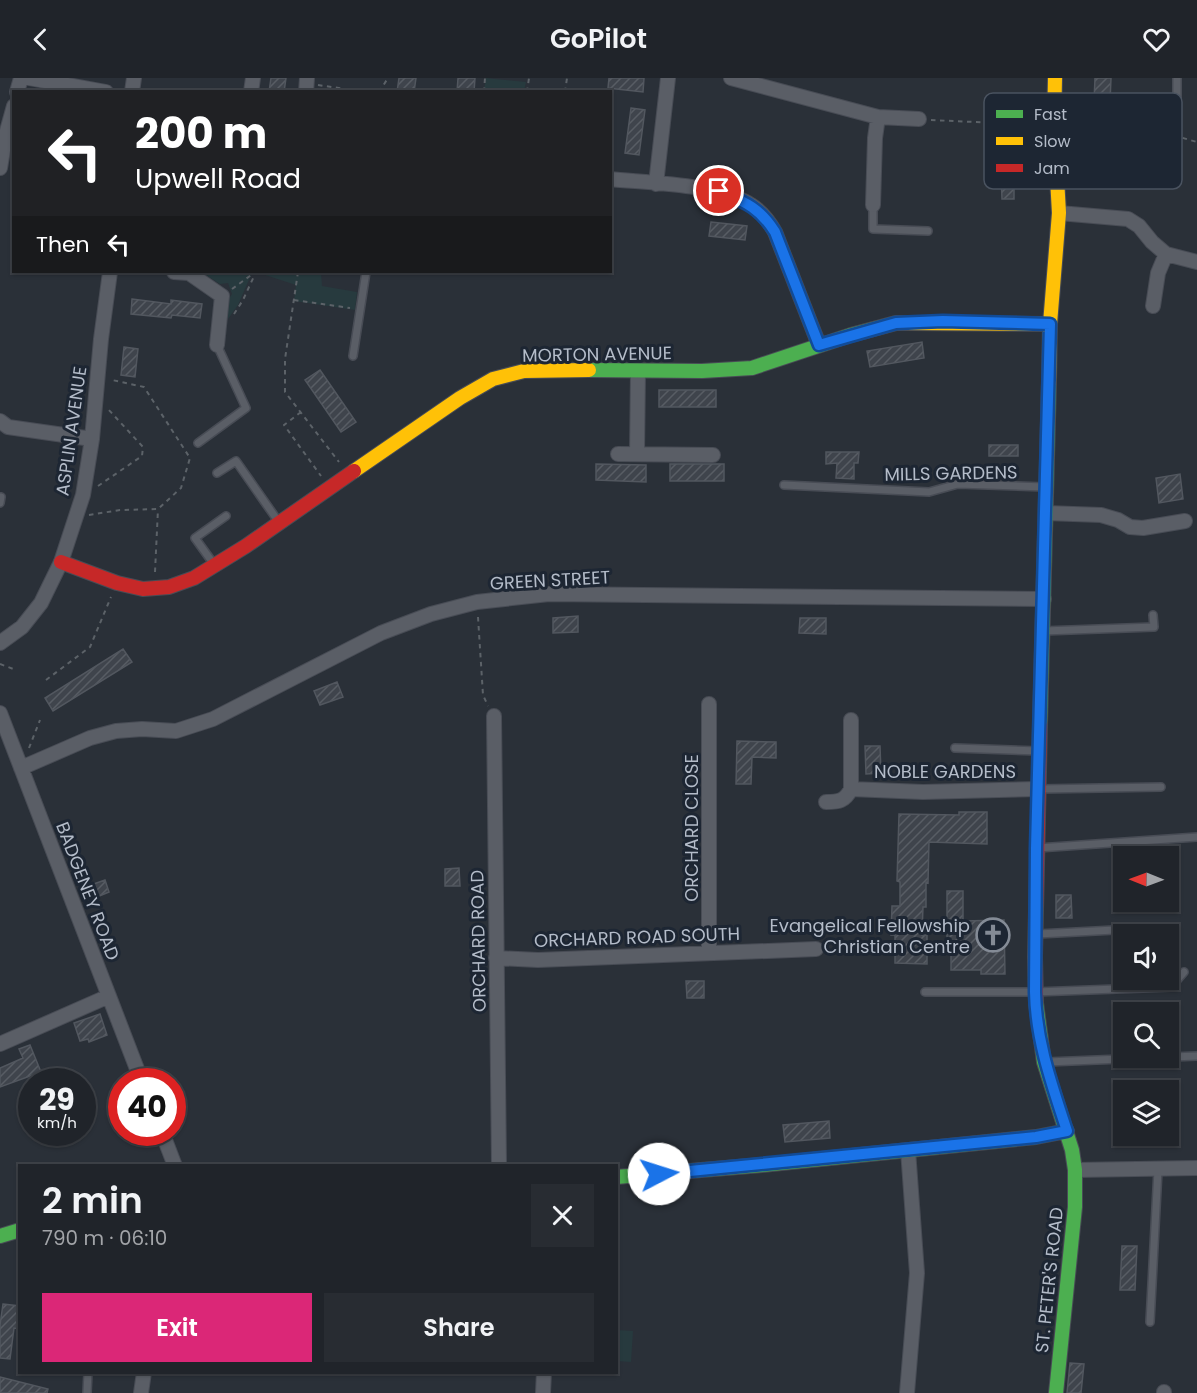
<!DOCTYPE html>
<meta charset="utf-8">
<style>
:root{--surface:#20242a;--page:#282c32;--text:#f1f3f6;--muted:#a2a4a8;--line:#3d4147;--accent:#db2777}
body{margin:0;font-family:Poppins,sans-serif;background:var(--page);color:var(--text);height:100vh;display:flex;flex-direction:column;font-size:22px;white-space:nowrap}
*{box-sizing:border-box;margin:0}
p{font-size:20px;color:var(--muted)}
.icon{flex:none;width:33px;height:33px;fill:none;stroke:currentColor;stroke-width:2;stroke-linecap:round;stroke-linejoin:round}
.map{position:relative;flex:1;overflow:hidden}
.details{position:absolute;left:18px;top:1086px;width:600px;height:210px;display:flex;flex-direction:column;background:var(--surface);border-radius:0px;box-shadow:0 2px 4px #0004,0 0 0 2px var(--line)}
.details>*{flex:none}
.top-card{position:absolute;left:12px;top:12px;width:600px;height:183px;border-radius:0px;box-shadow:0 2px 4px #0004,0 0 0 2px var(--line);background:#202124;color:#fff;overflow:hidden}
.needle{width:39px;rotate:271deg}
.buttons{position:absolute;left:1113px;top:768px;display:grid;gap:12px}
.buttons a{display:grid;place-items:center;width:66px;height:66px;border-radius:0px;background:var(--surface);box-shadow:0 2px 4px #0004,0 0 0 2px var(--line);font-size:30px}
.speed{position:absolute;left:18px;top:990px;display:flex;gap:12px;font-size:30px;font-weight:700;text-align:center}
.speed>*{display:grid;place-content:center;width:78px;height:78px;border-radius:50%;background:var(--surface);box-shadow:0 2px 4px #0004,0 0 0 2px var(--line);line-height:1}
.speed small{font-size:15px;font-weight:400}
.speed .limit{border:9px solid #d22;background:#fff;color:#111}
.pin{position:absolute;display:grid;place-items:center;width:51px;height:51px;color:#fff;margin:-26px;border:3px solid #fff;border-radius:50%;box-shadow:0 2px 6px #0007}
.me{position:absolute;width:66px;margin:-33px;rotate:85deg;stroke-linejoin:round;filter:drop-shadow(0 0 4px #0008)}
.turn{display:flex;align-items:center;gap:21px;height:126px;padding:0 24px;font-size:27px}
.turn .icon{width:78px;height:78px;stroke-width:2.5}
.turn b{display:block;font-size:42px;line-height:51px}
.then{display:flex;align-items:center;height:57px;padding:0 24px;background:#0003;gap:12px;font-size:22px}
.round{display:grid;place-items:center;flex:none;width:63px;height:63px;border-radius:0px;background:var(--page)}
.headline{display:flex;align-items:center;justify-content:space-between;height:102px;padding:0 24px}
h1{font-size:36px;font-weight:600;line-height:45px}
.primary-button{display:flex;gap:12px;margin-top:auto;padding:12px 24px}
.primary-button a{flex:1;height:69px;border-radius:0px;background:var(--accent);color:#fff;font-size:24px;font-weight:600;line-height:69px;text-align:center}
.primary-button a+a{background:var(--page);color:var(--text)}
header{display:flex;justify-content:space-between;align-items:center;height:78px;padding:0 24px;background:var(--surface);font-size:27px;font-weight:600}
.map>svg:first-child{display:block}
.green{fill:#273a3e}
.building{fill:url(#building-hatch);stroke:#52575f;stroke-width:1.5}
.lines{fill:none;stroke-linecap:round;stroke-linejoin:round}
.lane-casing{stroke:#484c55;stroke-width:10}
.street-casing{stroke:#484c55;stroke-width:16}
.fast-casing{stroke:#484c55;stroke-width:16}
.slow-casing{stroke:#484c55;stroke-width:16}
.jam-casing{stroke:#484c55;stroke-width:16}
.path{stroke:#5c6268;stroke-width:2;stroke-dasharray:4.5 4.5;stroke-linecap:butt}
.lane{stroke:#5a5e66;stroke-width:7}
.street{stroke:#5a5e66;stroke-width:14}
.fast{stroke:#4caf50;stroke-width:14}
.slow{stroke:#ffc107;stroke-width:14}
.jam{stroke:#c62828;stroke-width:14}
.route-casing{stroke:#114b97;stroke-width:15}
.route{stroke:#1a73e8;stroke-width:10}
.labels{text-anchor:middle;dominant-baseline:central;stroke-width:6;stroke-linejoin:round;paint-order:stroke}
.street-label{font-size:18px;fill:#b4bcc9;stroke:#1d2633}
.poi-label{font-size:18px;fill:#b4bcc9;stroke:#1d2633;text-anchor:end}
.key{fill:#1d2633;stroke:#4a5360;stroke-width:1.5}
.key-label{font-size:16px;fill:#b4bcc9}
</style>
<header><svg class="icon" aria-label="back" viewBox="0 0 24 24"><path d="M15 5l-7 7 7 7"/></svg>GoPilot<svg class="icon" aria-label="heart" viewBox="0 0 24 24"><path d="M12 20l-8-8c-3-5 5-10 8-4 3-6 11-1 8 4z"/></svg></header>
<div class="map">
<svg width="1197" height="1315" viewBox="0 0 1197 1315">
<defs>
<pattern id="building-hatch" width="6" height="6" patternUnits="userSpaceOnUse" patternTransform="scale(1.5)"><rect width="6" height="6" fill="#3f444c"/><path d="M-1 1l2-2M0 6l6-6M5 7l2-2" fill="none" stroke="#585d64"/></pattern>
</defs>
<rect width="100%" height="100%" fill="#2a3038"/>
<!-- green -->
<path class="green" d="M486 0 526 4 524 13H476L477 11 484 12Z
M201 194 251 197 238 227 228 241V222L232 216 228 205 220 206Z
M256 194H321L322 208 357 214 355 232 294 223 296 207Z
M616 1252 633 1253 631 1284 617 1283Z"/>
<!-- building -->
<path class="building" d="M271 0H286L284 14H269Z
M399 0H416L414 14H397Z
M458 0H475L474 14H457Z
M609 0H644L643 14 608 10Z
M1095 0H1111L1110 24H1094Z
M631 30 645 32 639 77 625 75Z
M1001 95H1014V121H1002Z
M711 144 747 148 745 162 709 158Z
M132 221 171 226V222L202 226 200 240 172 237 171 240 131 236Z
M922 264 924 280 870 289 867 273Z
M124 269 138 271 135 299 121 297Z
M320 292 356 344 341 354 305 302Z
M659 312H716V329H659Z
M989 367H1018V378H989Z
M826 374H859L858 385H854V401L836 400 837 385 826 386Z
M596 386 646 387V404L596 402Z
M670 386H724V403H670Z
M1180 396 1183 421 1159 425 1156 400Z
M578 538V554L553 555V540Z
M800 540H826V556L799 555Z
M123 571 132 584 53 633 45 620Z
M337 604 343 619 320 627 314 613Z
M737 663 776 664V680L752 679 751 706H736Z
M865 668H880L881 695 866 696Z
M959 734H987V766L929 764 928 805 926 804V829H923L922 857H927V886L895 885V857H891L892 828H900V804L897 803 899 736 959 737Z
M459 790 460 808H445V791Z
M105 802 109 814 92 821 88 808Z
M947 813H963V843L1004 842 1005 896H981V892H951V863H947Z
M1056 817H1071L1072 840H1056Z
M686 903H704V920H687Z
M100 936 107 957 89 964 88 961 80 963 74 945Z
M30 967 41 994 0 1009V990L23 980 19 971Z
M829 1043 830 1060 785 1064 783 1047Z
M1122 1168H1137L1135 1212H1120Z
M3 1226 20 1228V1251L14 1250 10 1281 0 1280V1247Z
M1070 1285 1084 1286 1081 1315H1067Z
M0 1299 48 1311 47 1315H0Z"/>
<g class="lines">
<defs>
<path id="lane" d="M1177 33V0
M873 127V151L928 153
M353 278 366 194
M198 365 246 330 217 267
M217 395 236 383 278 443
M784 407 929 414 958 406 1045 409
M0 425 1 419
M213 485 195 460 226 438
M1043 553 1154 549 1153 537
M955 670 1039 673
M1040 711 1161 709
M1038 770 1197 759
M1038 856 1153 850
M925 914H1035L1171 909 1184 894
M1047 984 1197 978
M1150 1244 1158 1092
M87 1315 88 1294"/>
<path id="street" d="M29 0 106 14
M731 0 878 39 919 41
M17 14 21 0
M132 14 134 0
M251 14 253 0
M306 14 307 0
M0 90 5 60 14 28
M610 101C649 105 720 106 751 127 762 134 769 143 775 154L819 267
M656 106 668 0
M873 127 875 60 878 39
M1059 135 1128 141 1139 148 1152 164 1166 176 1197 184
M174 194 189 195 222 218 217 267
M1153 228 1158 195 1166 176
M0 343 8 349 92 361
M618 376 713 377
M637 376 638 293
M1046 435 1101 437 1118 442 1130 449 1143 450 1185 443
M0 565 22 549 41 525 61 484 83 417 92 361 101 261 110 194
M0 635 142 1004
M494 638 499 1088
M21 690 90 660 116 653 142 651 176 653 213 641 381 555 431 536 477 524 549 516 1044 521
M851 711 923 714 1038 711
M826 724C839 724 845 723 851 711V642
M709 875V626
M496 880 538 882 816 871
M0 966 109 918
M162 1054 175 1088
M1075 1092 1197 1090
M141 1315 144 1294
M543 1315 544 1294
M907 1315 917 1195 908 1072
M1164 1315V1314"/>
<path id="fast" d="M589 292 702 293 752 290 851 257 896 245H905
M1040 647 1049 304
M1036 925 1044 984 1072 1072 1075 1092V1129L1056 1315
M616 1099 762 1087 1036 1059 1067 1053
M0 1158 20 1152"/>
<path id="slow" d="M905 245 1050 246
M1049 304 1050 246 1059 135 1054 48 1055 0
M354 393 460 320 493 301 524 293 589 292"/>
<path id="jam" d="M61 484 117 505 143 511 169 509 194 500 246 468 354 393
M1036 925 1035 879 1040 647"/>
</defs>
<!-- lane casing -->
<use href="#lane" class="lane-casing"/>
<!-- street casing -->
<use href="#street" class="street-casing"/>
<!-- fast casing -->
<use href="#fast" class="fast-casing"/>
<!-- slow casing -->
<use href="#slow" class="slow-casing"/>
<!-- jam casing -->
<use href="#jam" class="jam-casing"/>
<!-- path -->
<path class="path" d="M318 7 366 14
M379 14 388 0
M484 14 485 0
M527 14 529 0
M565 14 567 0
M1070 28 1197 64
M931 42 1039 47
M298 194 285 281V314L339 384
M232 211 254 195
M294 222 350 230
M234 236 243 222 256 194
M301 334 284 347 321 398
M98 408 142 378 143 369 108 331
M89 437 120 432 158 431 181 410 190 380 144 309 112 302
M155 494 158 431
M478 539 483 617 488 628
M0 586 16 592
M46 602 90 569 111 519
M29 670 40 642"/>
<!-- lane -->
<use href="#lane" class="lane"/>
<!-- street -->
<use href="#street" class="street"/>
<!-- fast -->
<use href="#fast" class="fast"/>
<!-- slow -->
<use href="#slow" class="slow"/>
<!-- jam -->
<use href="#jam" class="jam"/>
</g>
<g class="lines">
<defs>
<path id="route" d="M659 1096 1036 1059 1067 1053C1052 1007 1036 963 1035 914L1036 770 1050 246 943 243 896 245 819 267 775 154C759 129 745 124 719 113"/>
</defs>
<!-- route casing -->
<use href="#route" class="route-casing"/>
<!-- route -->
<use href="#route" class="route"/>
</g>
<!-- icons -->
<defs>
<symbol id="church-ring" viewBox="-11 -11 22 22"><circle r="9.5" fill="#1d2633" stroke="#848b96" stroke-width="1.5"/><path d="M-1.2-6h2.4v3.5h3.3v2.4h-3.3V6h-2.4V-.1h-3.3v-2.4h3.3Z" fill="#848b96"/></symbol>
</defs>
<g fill-rule="evenodd">
<use href="#church-ring" x="974" y="838" width="38" height="38"/>
</g>
<g class="labels">
<!-- street labels -->
<g class="street-label">
<text transform="translate(597 276) rotate(-1)">MORTON AVENUE</text>
<text transform="translate(71 353) rotate(-82)">ASPLIN AVENUE</text>
<text transform="translate(951 395) rotate(-1)">MILLS GARDENS</text>
<text transform="translate(550 502) rotate(-3)">GREEN STREET</text>
<text x="945" y="693">NOBLE GARDENS</text>
<text transform="translate(691 750) rotate(-90)">ORCHARD CLOSE</text>
<text transform="translate(88 813) rotate(69)">BADGENEY ROAD</text>
<text transform="translate(637 859) rotate(-2)">ORCHARD ROAD SOUTH</text>
<text transform="translate(478 863) rotate(-91)">ORCHARD ROAD</text>
<text transform="translate(1049 1202) rotate(-84)">ST. PETER'S ROAD</text>
</g>
<!-- poi labels -->
<g class="poi-label">
<text x="970" y="847">Evangelical Fellowship<tspan x="970" dy="21">Christian Centre</tspan></text>
</g>
</g>
<!-- legend -->
<rect x="984" y="15" width="198" height="96" rx="9" class="key"/>
<rect x="996" y="32" width="27" height="8" fill="#4caf50"/>
<rect x="996" y="59" width="27" height="8" fill="#ffc107"/>
<rect x="996" y="86" width="27" height="8" fill="#c62828"/>
<g class="key-label">
<text x="1034" y="42">Fast</text>
<text x="1034" y="69">Slow</text>
<text x="1034" y="96">Jam</text>
</g>
</svg>
<div class="buttons">
<a><svg class="needle" viewBox="-14 -14 28 28"><path d="M0-13l5 13h-10z" fill="#e53935"/><path d="M0 13l5-13h-10z" fill="#a2a4a8"/></svg></a>
<a><svg class="icon" aria-label="sound" viewBox="0 0 24 24"><path d="M4 9h4l5-4v14l-5-4H4zM17 9q2 3 0 6"/></svg></a>
<a><svg class="icon" aria-label="search" viewBox="0 0 24 24"><circle cx="10" cy="10" r="6"/><path d="M15 15l6 6"/></svg></a>
<a><svg class="icon" aria-label="layers" viewBox="0 0 24 24"><path d="M12 4l9 5-9 5-9-5zM3 14l9 5 9-5"/></svg></a>
</div>
<div class="speed"><div>29<small>km/h</small></div><div class="limit">40</div></div>
<div class="pin" style="left:719px;top:113px;background:#d93025"><svg class="icon" aria-label="arrive" viewBox="0 0 24 24"><path d="M6 21V4h12l-3 4 3 4H6"/></svg></div>
<svg class="me" style="left:659px;top:1096px" viewBox="-20 -20 40 40"><circle r="19" fill="#fff"/><path d="M0-13L10 11 0 6-10 11z" fill="#1a73e8"/></svg>
<div class="top-card">
<div class="turn"><svg class="icon" aria-label="left" viewBox="0 0 24 24"><path d="M17 20v-9H6M10 6l-5 5 5 5"/></svg><div><b>200 m</b>Upwell Road</div></div>
<div class="then">Then<svg class="icon" aria-label="left" viewBox="0 0 24 24"><path d="M17 20v-9H6M10 6l-5 5 5 5"/></svg></div>
</div>
<section class="details">
<div class="headline"><div><h1>2 min</h1><p>790 m · 06:10</p></div><a class="round"><svg class="icon" aria-label="close" viewBox="0 0 24 24"><path d="M6 6l12 12M18 6L6 18"/></svg></a></div>
<div class="primary-button"><a>Exit</a><a>Share</a></div>
</section>
</div>
